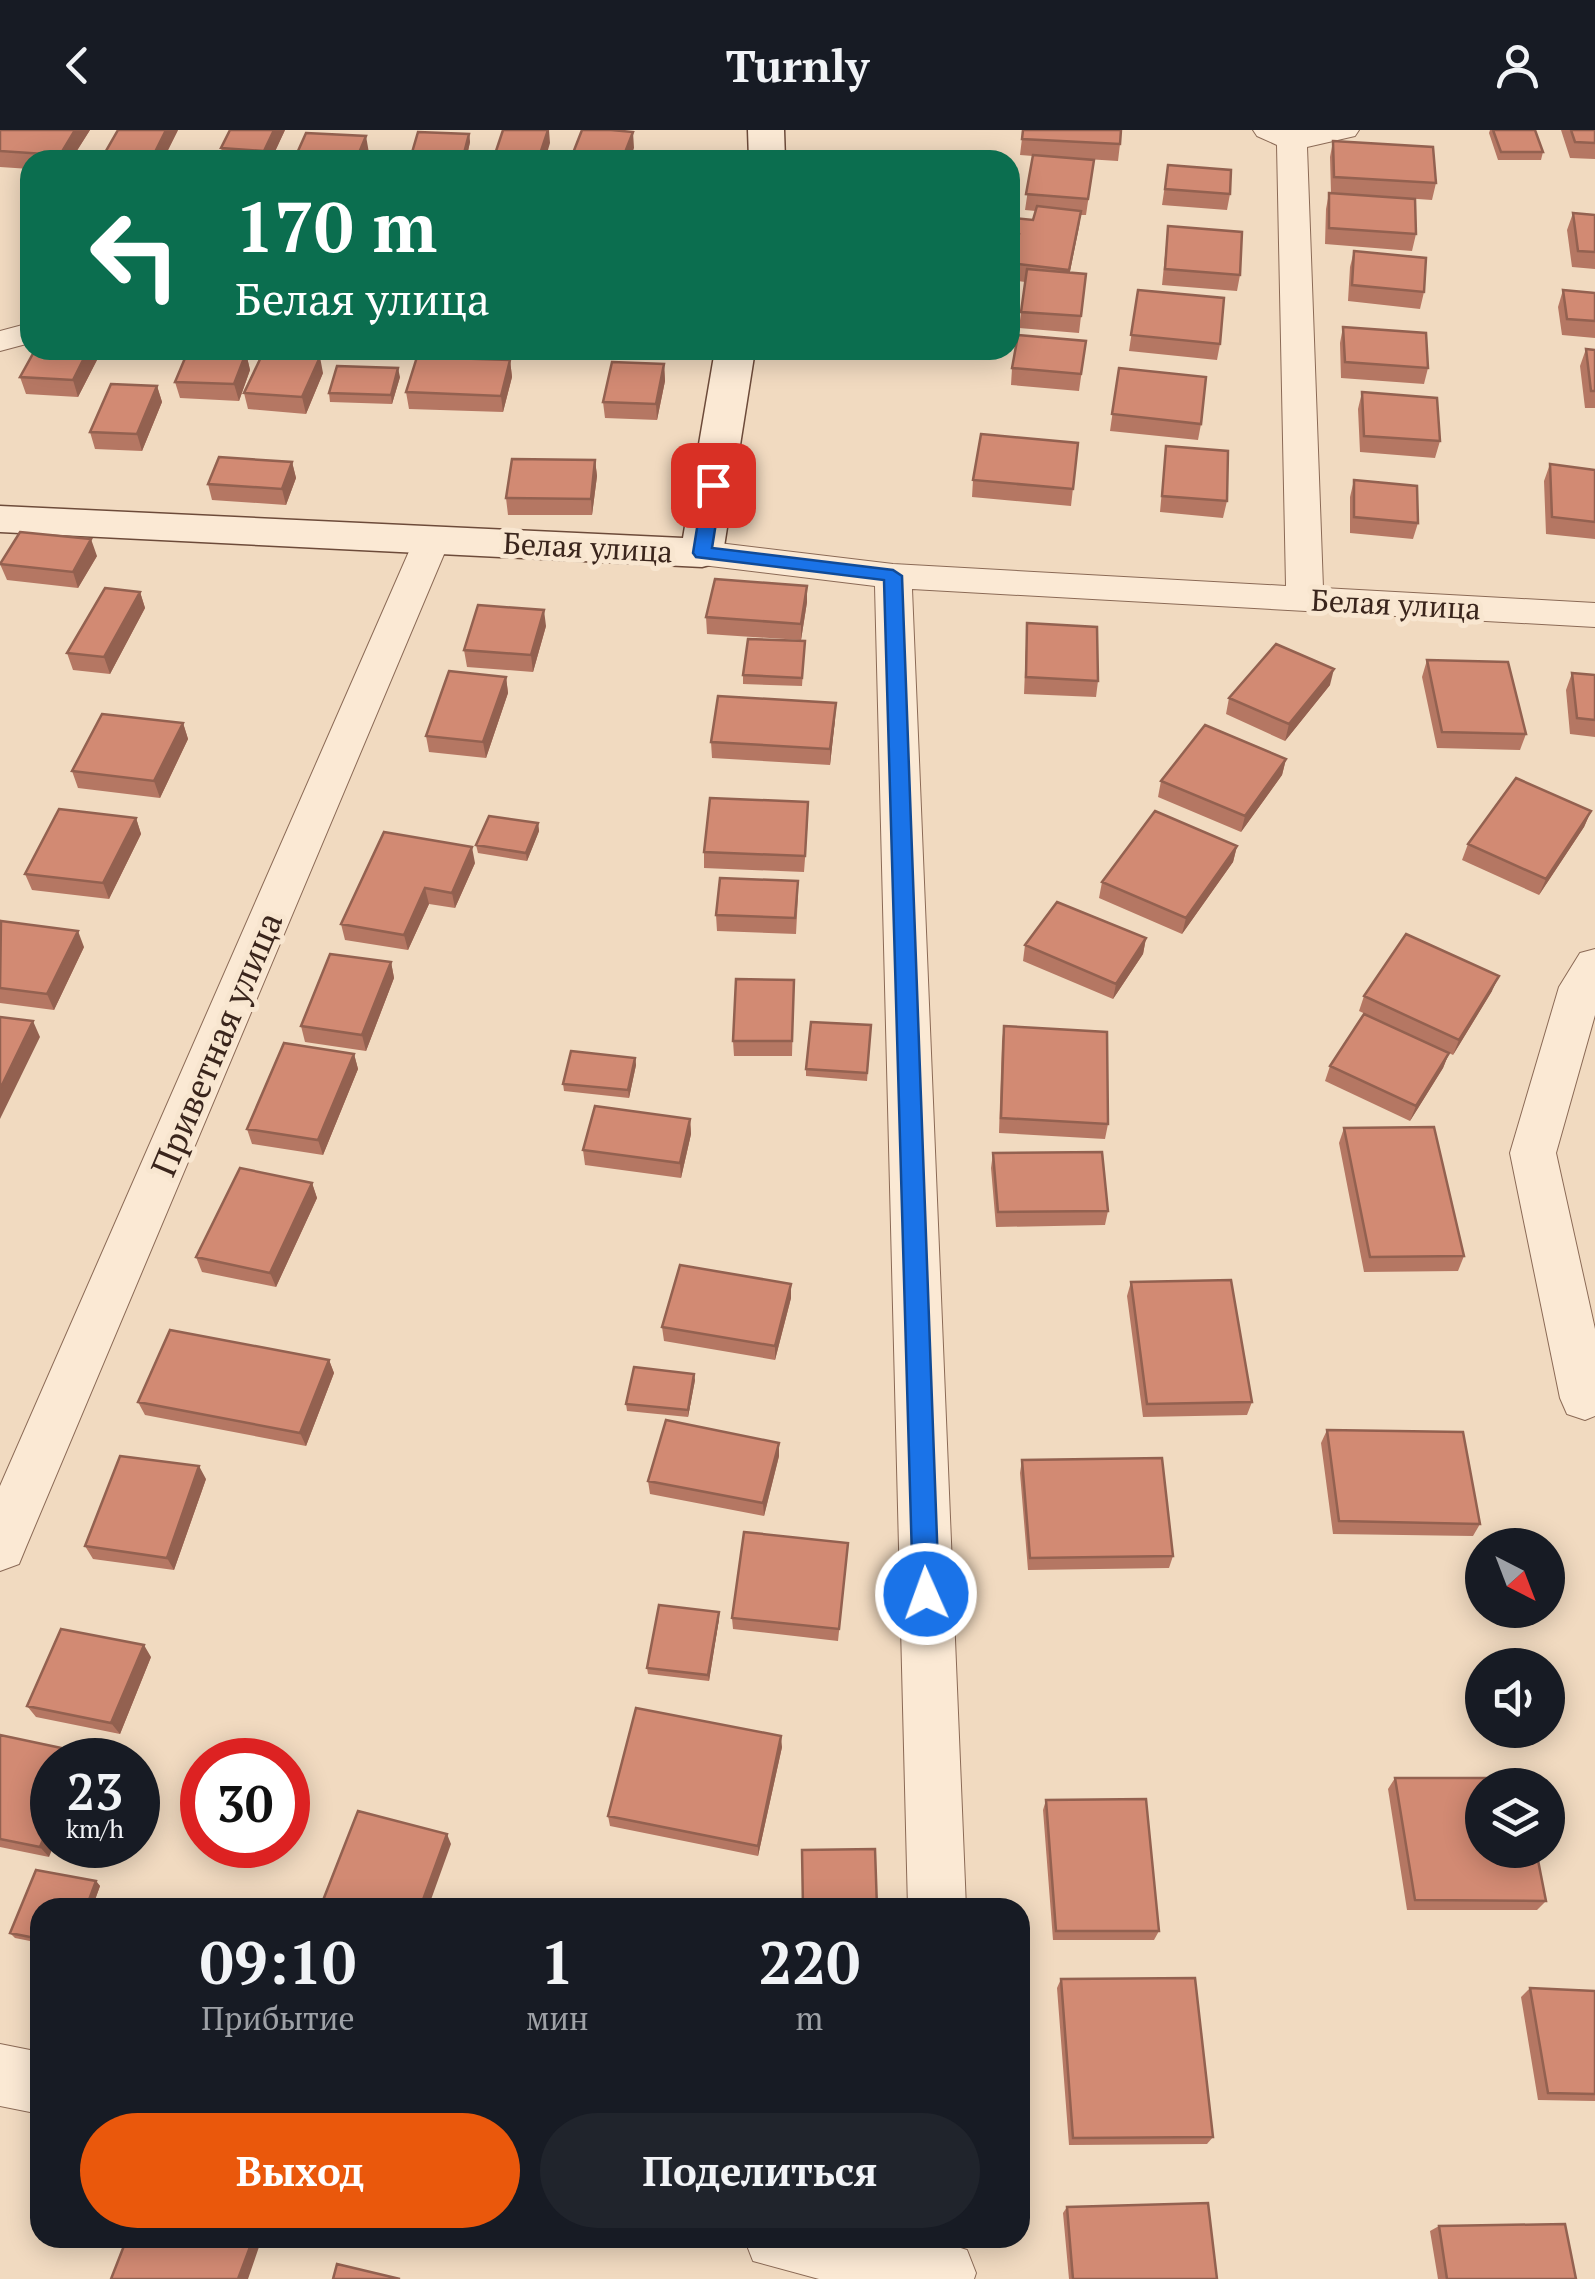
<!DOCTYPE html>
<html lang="ru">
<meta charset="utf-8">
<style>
:root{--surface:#171b24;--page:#20242c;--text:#f1f3f6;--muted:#9ea1a6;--accent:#ea580c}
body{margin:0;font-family:"PT Serif",serif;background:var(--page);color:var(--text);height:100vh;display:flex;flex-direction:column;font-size:38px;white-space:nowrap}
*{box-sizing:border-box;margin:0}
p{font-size:32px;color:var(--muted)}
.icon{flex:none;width:55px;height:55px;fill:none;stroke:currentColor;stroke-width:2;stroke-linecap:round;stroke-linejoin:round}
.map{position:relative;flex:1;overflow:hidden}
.side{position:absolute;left:30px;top:1768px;width:1000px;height:350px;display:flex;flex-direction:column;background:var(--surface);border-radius:30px;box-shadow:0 5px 25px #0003}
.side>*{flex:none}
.banner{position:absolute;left:20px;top:20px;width:1000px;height:210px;border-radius:30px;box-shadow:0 5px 25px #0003;background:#0b6e4f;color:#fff;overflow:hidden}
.needle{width:65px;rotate:138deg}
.buttons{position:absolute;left:1465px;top:1398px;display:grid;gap:20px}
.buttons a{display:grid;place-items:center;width:100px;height:100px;border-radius:50%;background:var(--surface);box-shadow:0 5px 25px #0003;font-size:50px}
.speed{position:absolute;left:30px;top:1608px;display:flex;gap:20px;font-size:50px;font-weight:700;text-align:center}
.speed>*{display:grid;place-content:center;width:130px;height:130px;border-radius:50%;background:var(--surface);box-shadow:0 5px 25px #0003;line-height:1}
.speed small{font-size:25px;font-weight:400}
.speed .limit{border:15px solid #d22;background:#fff;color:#111}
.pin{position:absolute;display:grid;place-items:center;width:85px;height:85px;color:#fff;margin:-42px;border-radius:20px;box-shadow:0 5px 15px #0006}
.me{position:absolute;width:110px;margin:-55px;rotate:358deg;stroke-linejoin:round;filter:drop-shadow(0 0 8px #0008)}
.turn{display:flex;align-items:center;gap:35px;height:210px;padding:0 50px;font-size:45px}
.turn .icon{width:130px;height:130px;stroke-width:2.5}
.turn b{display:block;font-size:70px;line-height:85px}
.eta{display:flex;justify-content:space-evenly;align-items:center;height:170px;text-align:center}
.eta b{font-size:60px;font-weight:700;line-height:70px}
.button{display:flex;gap:20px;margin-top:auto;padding:20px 50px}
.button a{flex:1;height:115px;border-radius:60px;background:var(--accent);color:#fff;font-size:40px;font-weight:700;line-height:115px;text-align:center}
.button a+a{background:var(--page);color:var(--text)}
header{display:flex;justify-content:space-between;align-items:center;height:130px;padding:0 50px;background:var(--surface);font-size:45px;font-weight:700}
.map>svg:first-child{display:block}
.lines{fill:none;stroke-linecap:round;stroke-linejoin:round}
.street-casing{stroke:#8b6a56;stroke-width:2}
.secondary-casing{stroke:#6d4b3a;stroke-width:3}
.street{fill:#fbe9d4;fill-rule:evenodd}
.secondary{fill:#fbe9d4;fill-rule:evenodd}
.wall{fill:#b57763}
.shaded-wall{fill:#936150}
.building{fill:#d28a73;stroke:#936150;stroke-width:2.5}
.route{fill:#1a73e8;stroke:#114b97;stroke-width:2.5}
.labels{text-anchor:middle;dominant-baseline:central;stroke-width:10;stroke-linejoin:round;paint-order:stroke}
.far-street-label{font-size:30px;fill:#3a251c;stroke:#f8e6d0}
.street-label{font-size:35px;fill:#3a251c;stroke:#f8e6d0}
</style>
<header><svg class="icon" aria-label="back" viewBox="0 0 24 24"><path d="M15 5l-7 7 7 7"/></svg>Turnly<svg class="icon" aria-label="person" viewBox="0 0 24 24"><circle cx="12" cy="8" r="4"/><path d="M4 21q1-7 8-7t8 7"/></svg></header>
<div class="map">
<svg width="1595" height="2149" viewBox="0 0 1595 2149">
<rect width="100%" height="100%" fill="#f1dac0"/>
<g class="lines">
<defs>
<path id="street" d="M1253 0H1359L1355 6 1307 17 1323 458 1595 473V497L912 459 966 1778H908L875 456 702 435 689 431 683 423 689 415 702 411 893 434 1286 456 1277 15 1257 6Z
M30 193V213L0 221V201Z
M432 398 445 402 450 410 26 1417 19 1434 0 1441V1356L414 410 419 402Z
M1595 819V885L1556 1023 1595 1199V1286L1585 1290 1567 1284 1560 1268 1510 1023 1559 857 1580 823Z
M0 1914 40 1922V1984L0 1976Z
M744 2108H929L967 2120 976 2143 974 2149H819L753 2131Z"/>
<path id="secondary" d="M748 0H784L785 30H749Z
M715 220H755L723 423 717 433 702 437 0 402V376L683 408Z"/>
</defs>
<!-- street casing -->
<use href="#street" class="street-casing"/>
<!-- secondary casing -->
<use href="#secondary" class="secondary-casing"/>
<!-- street -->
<use href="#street" class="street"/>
<!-- secondary -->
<use href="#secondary" class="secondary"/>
</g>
<!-- wall -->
<path class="wall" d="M0 0H90L71 30H30V39L0 37Z
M178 0 163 30H109L106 21Z
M230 0H285L271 30H224L221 18Z
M1023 0 1120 14 1118 31 1070 28 1094 30 1086 85H1080L1069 143 1086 144 1079 203 1019 198 1025 152 1010 150V98L1033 90 1036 81 1025 80 1033 26 1020 25Z
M1490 0H1535L1543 22 1541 30H1498L1489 3Z
M1561 0H1595V29L1570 28Z
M469 4 470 12 466 30H412L411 26Z
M1333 11 1436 53 1432 70 1331 63 1330 27Z
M1168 35 1230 64 1227 80 1162 75Z
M1329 63 1416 104 1412 121 1325 114 1326 79Z
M1573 83 1595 85V139L1572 137 1567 100Z
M1168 96 1240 145 1237 161 1162 155Z
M1354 121 1424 162 1420 179 1348 171 1350 137Z
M1138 160 1220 214 1217 230 1129 221Z
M1563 160 1595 163V208L1562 205 1558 177Z
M1343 197 1428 238 1424 254 1341 248 1340 213Z
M1086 211 1079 261 1011 255 1012 238Z
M1586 219 1595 220V278H1585L1580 236Z
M35 220H94L97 230 78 267 26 264 20 247Z
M246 223 250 240 239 271 180 268 175 252Z
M510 230 512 247 503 282 409 279 406 262Z
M664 234 665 251 657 290 605 288 603 272Z
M1119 238 1201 294 1198 310 1110 301Z
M323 243 306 284 248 279 244 263Z
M400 247 392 274 330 272 329 263Z
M157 256 162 272 142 321 95 319 90 302Z
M1362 262 1440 311 1435 328 1360 322 1358 279Z
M1078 313 1071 376 972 367 973 350Z
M1166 316 1227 371 1223 388 1160 382Z
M595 330 597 346 592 385H508L506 368Z
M292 332 296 348 286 375 212 370 208 354Z
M1550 334 1595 340V409L1546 404 1544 351Z
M1354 350 1418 393 1413 409 1350 403V367Z
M97 426 78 458 7 450 0 434Z
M140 462 145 478 110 544 73 540 67 523Z
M807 472 801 510 707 504 706 487Z
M1027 493 1098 551 1096 567 1024 564Z
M546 496 533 542 467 537 464 520Z
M805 511 802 556 743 554V545Z
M1427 530 1526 604 1520 620 1437 618 1422 547Z
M1572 543 1595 545V607L1570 604 1566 560Z
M506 547 508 563 486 628 429 622 426 606Z
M1330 555 1285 611 1226 584 1229 568Z
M835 590 830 635 712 628 711 612Z
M183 593 188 609 160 668 78 658 72 641Z
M1286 629 1282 645 1241 702 1158 667 1161 651Z
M1591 681 1584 697 1539 765 1462 730 1468 714Z
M136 688 141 704 109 769 32 760 25 744Z
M808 688 804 742 704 738V722Z
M538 693 539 701 527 731 478 723 476 715Z
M1237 716 1233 732 1182 804 1099 768 1102 752Z
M475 733 455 778 429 774 408 820 345 810 341 794Z
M798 767 796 804 717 801 716 785Z
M0 792 84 817 54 880 0 873Z
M1146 808 1143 824 1113 869 1023 831 1025 815Z
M391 832 394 848 366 921 305 912 301 896Z
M794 850 792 926H734L733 911Z
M1492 861 1453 925 1449 923 1443 938 1410 991 1325 951 1330 936 1442 920 1359 881 1364 866Z
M871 895 867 951 806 946V939Z
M1004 896 1108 994 1105 1009 999 1003 1002 911Z
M354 924 358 939 323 1025 252 1014 247 999Z
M635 928 636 935 629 968 564 961 563 954Z
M690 989 691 1004 681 1048 585 1035 583 1020Z
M1344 998 1464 1126 1458 1141 1364 1142 1339 1013Z
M993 1023 1108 1081 1105 1095 996 1097 991 1038Z
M312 1053 317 1068 276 1157 202 1142 196 1127Z
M1131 1152 1252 1272 1247 1285 1143 1287 1127 1166Z
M791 1168 775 1230 664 1211 662 1197Z
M329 1230 334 1243 306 1316 145 1285 138 1272Z
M695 1250 688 1287 627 1281 626 1274Z
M1327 1300 1480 1394 1473 1406 1333 1404 1321 1313Z
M779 1313V1326L764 1386 650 1364 648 1351Z
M1022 1330 1173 1426 1169 1438 1028 1440 1020 1343Z
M206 1349 174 1440 93 1429 85 1416Z
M848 1413 838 1511 733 1499 732 1488Z
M719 1489 709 1551 648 1544 647 1538Z
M151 1527 120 1604 36 1587 27 1576Z
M0 1605 49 1727 0 1717Z
M782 1617 758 1726 610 1696 608 1686Z
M1395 1648 1546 1771 1537 1780H1407L1388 1659Z
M1046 1670 1159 1801 1154 1810H1053L1043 1680Z
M36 1740 96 1751 100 1756 92 1778H40V1813L15 1808 10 1803Z
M1061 1849 1213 2007 1207 2014 1069 2015 1057 1858Z
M1530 1858 1595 1861V1971L1538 1970 1521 1867Z
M1067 2077 1217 2149H1069L1063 2083Z
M1439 2096 1576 2149H1438L1430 2101Z"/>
<!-- shaded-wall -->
<path class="shaded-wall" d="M75 0H90L71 30H61L60 25Z
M166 0H178L163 30H155L154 24Z
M274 0H285L271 30H266L264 21Z
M548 0H549L550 13 545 30H538Z
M633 2 634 18 630 30H622Z
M469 4 470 12 466 30H464Z
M366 6 369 23 366 30H356Z
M1081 81 1079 97 1067 156 1069 140Z
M88 220H94L97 230 78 267 73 250Z
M246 223 250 240 239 271 234 254Z
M320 227 323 243 306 284 302 267Z
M510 230 512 247 503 282 501 266Z
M664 234 665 251 657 290 656 274Z
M398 238 400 247 392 274 391 265Z
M157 256 162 272 142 321 137 304Z
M595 330 597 346 592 385 591 369Z
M292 332 296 348 286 375 282 359Z
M91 409 97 426 78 458 73 442Z
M807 456V472L801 510V494Z
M140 462 145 478 110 544 104 527Z
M544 480 546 496 533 542 531 525Z
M1334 539 1330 555 1285 611 1289 594Z
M506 547 508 563 486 628 483 612Z
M836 573 835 590 830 635V619Z
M183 593 188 609 160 668 154 651Z
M1286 629 1282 645 1241 702 1245 686Z
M1591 681 1584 697 1539 765 1546 749Z
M136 688 141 704 109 769 103 753Z
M538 693 539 701 527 731 526 723Z
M1237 716 1233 732 1182 804 1186 788Z
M472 717 475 733 455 778 452 763Z
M425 758 429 774 408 820 404 805Z
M78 801 84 817 54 880 47 864Z
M1146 808 1143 824 1113 869 1116 854Z
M391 832 394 848 366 921 362 905Z
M1499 846 1492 861 1453 925 1459 910Z
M33 891 40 907 0 989V959Z
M1449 923 1443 938 1410 991 1416 976Z
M354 924 358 939 323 1025 318 1010Z
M635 928 636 935 629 968 628 960Z
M690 989 691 1004 681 1048 680 1033Z
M312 1053 317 1068 276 1157 270 1143Z
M791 1154V1168L775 1230V1216Z
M329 1230 334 1243 306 1316 300 1303Z
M694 1244 695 1250 688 1287V1280Z
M779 1313V1326L764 1386 763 1373Z
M199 1336 206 1349 174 1440 167 1428Z
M719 1482V1489L709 1551 708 1545Z
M144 1515 151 1527 120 1604 111 1593Z
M781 1606 782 1617 758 1726V1716Z
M80 1622 86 1630H77Z
M52 1688V1715H54L49 1727 40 1717Z
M447 1704 451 1714 428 1778H420Z
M96 1751 100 1756 92 1778H86Z
M253 2109 260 2114 248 2149H238Z"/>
<!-- building -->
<path class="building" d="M0 0H75L60 25 0 21Z
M118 0H166L154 24 106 21Z
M230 0H274L264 21 221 18Z
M503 0H548L538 30H493Z
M582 0H611L633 2 622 30 571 28Z
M1023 0H1121L1120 14 1022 9Z
M1493 0H1535L1543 22H1501Z
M1571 0H1595V13L1575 12Z
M418 2 469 4 463 27 411 26Z
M306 3 366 6 356 30H294Z
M1333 11 1433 17 1436 53 1334 47Z
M1033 25 1094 30 1088 69 1026 64Z
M1168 35 1231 40 1230 64 1165 59Z
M1329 63 1415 69 1416 104 1329 98Z
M1037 76 1081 81 1069 140 1010 133V113L1017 114 1019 104 1010 103 1013 88 1033 90Z
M1573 83 1595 85V122L1578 121Z
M1168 96 1242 102 1240 145 1165 139Z
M1354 121 1426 128 1424 162 1352 155Z
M1027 139 1086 144 1081 186 1021 182Z
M1138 160 1224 168 1220 214 1131 205Z
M1563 160 1595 163V191L1567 189Z
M1343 197 1426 203 1428 238 1345 232Z
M1018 205 1086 211 1081 244 1012 238Z
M1586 219 1595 220V261H1591Z
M35 220H88L73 250 20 247Z
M188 221 246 223 234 254 175 252Z
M263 223 320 227 302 267 244 263Z
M417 227 510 230 501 266 406 262Z
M612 232 664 234 656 274 603 272Z
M337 236 398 238 391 265 329 263Z
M1119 238 1206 247 1201 294 1112 284Z
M111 254 157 256 137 304 90 302Z
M1362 262 1437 268 1440 311 1364 306Z
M981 304 1078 313 1073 359 973 350Z
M1166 316 1228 321 1227 371 1162 366Z
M219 327 292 332 282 359 208 354Z
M512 329 595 330 591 369 506 368Z
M1550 334 1595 340V392L1552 387Z
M1354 350 1417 356 1418 393 1354 387Z
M20 402 91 409 73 442 0 434Z
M715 449 807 456 801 494 706 487Z
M105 458 140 462 104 527 67 523Z
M478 475 544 480 531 525 464 520Z
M1027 493 1097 497 1098 551 1026 547Z
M748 509 805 511 802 548 743 545Z
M1276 514 1334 539 1289 594 1229 568Z
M1427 530 1508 532 1526 604 1442 602Z
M449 541 506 547 483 612 426 606Z
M1572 543 1595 545V590L1577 588Z
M718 566 836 573 830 619 711 612Z
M102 584 183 593 154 651 72 641Z
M1205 595 1286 629 1245 686 1161 651Z
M1516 648 1591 681 1546 749 1468 714Z
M710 668 808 672 805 726 704 722Z
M59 679 136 688 103 753 25 744Z
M1155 681 1237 716 1186 788 1102 752Z
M489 686 538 693 526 723 476 715Z
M384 702 472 717 452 763 425 758 404 805 341 794Z
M720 748 798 751 795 788 716 785Z
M1057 772 1146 808 1116 854 1025 815Z
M1 791 78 801 47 864 0 858Z
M1406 804 1499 846 1459 910 1364 866Z
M330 824 391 832 362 905 301 896Z
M736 849 794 850 792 911H733Z
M1364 884 1449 923 1416 976 1330 936Z
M0 887 33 891 0 959Z
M811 892 871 895 867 943 806 939Z
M1004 896 1107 902 1108 994 1001 988Z
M284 913 354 924 318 1010 247 999Z
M571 921 635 928 628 960 563 954Z
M595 976 690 989 680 1033 583 1020Z
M1434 997 1464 1126 1370 1127 1344 998Z
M1102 1022 1108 1081 998 1082 993 1023Z
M240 1038 312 1053 270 1143 196 1127Z
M680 1135 791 1154 775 1216 662 1197Z
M1231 1150 1252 1272 1147 1274 1131 1152Z
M170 1200 329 1230 300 1303 138 1272Z
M634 1237 694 1244 688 1280 626 1274Z
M666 1290 779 1313 763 1373 648 1351Z
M1327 1300 1463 1302 1480 1394 1339 1391Z
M120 1326 199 1336 167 1428 85 1416Z
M1162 1328 1173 1426 1030 1428 1022 1330Z
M744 1402 848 1413 839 1499 732 1488Z
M659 1475 719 1482 708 1545 647 1538Z
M61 1499 144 1515 111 1593 27 1576Z
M636 1578 781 1606 758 1716 608 1686Z
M0 1605 80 1622 77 1630H52V1688L40 1717 0 1709Z
M1395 1648H1522L1523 1655H1482V1720H1536L1546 1771 1415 1770Z
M1146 1669 1159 1801H1056L1046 1670Z
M358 1681 447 1704 420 1778H320Z
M875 1719 877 1778H803L802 1720Z
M36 1740 96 1751 86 1778H40V1809L10 1803Z
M1195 1848 1213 2007 1073 2008 1061 1849Z
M1530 1858 1595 1861V1964L1548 1963Z
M1208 2073 1217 2149H1073L1067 2077Z
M1565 2094 1576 2149H1447L1439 2096Z
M127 2108H248L253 2109 238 2149H111Z
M337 2134 400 2149H333Z"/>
<!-- route -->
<path class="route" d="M713 350 722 355 712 418 893 440 902 446 939 1464 935 1472 926 1476 917 1472 913 1464 884 450 696 427 693 423 704 355Z"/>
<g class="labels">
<!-- far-street labels -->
<g class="far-street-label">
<text transform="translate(588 417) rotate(3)">Белая улица</text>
<text transform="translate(1396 474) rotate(3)">Белая улица</text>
</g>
<!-- street labels -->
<g class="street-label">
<text transform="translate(216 914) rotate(-67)">Приветная улица</text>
</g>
</g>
</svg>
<div class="buttons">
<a><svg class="needle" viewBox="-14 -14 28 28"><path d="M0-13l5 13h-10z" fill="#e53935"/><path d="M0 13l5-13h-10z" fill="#9ea1a6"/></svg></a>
<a><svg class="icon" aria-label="sound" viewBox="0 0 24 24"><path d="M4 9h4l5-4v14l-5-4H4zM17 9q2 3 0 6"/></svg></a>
<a><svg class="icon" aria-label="layers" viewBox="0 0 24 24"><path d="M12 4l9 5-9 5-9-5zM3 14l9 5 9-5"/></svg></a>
</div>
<div class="speed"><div>23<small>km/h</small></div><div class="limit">30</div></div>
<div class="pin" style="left:713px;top:355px;background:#d93025"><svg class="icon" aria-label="arrive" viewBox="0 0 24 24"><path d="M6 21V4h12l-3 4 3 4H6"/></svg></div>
<svg class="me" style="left:926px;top:1464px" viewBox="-20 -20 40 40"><circle r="17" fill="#1a73e8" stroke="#fff" stroke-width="3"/><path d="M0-11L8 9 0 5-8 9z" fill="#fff"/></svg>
<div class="banner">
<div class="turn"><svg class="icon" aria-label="left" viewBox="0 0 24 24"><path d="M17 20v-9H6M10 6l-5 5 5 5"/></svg><div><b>170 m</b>Белая улица</div></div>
</div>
<section class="side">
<div class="eta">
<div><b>09:10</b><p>Прибытие</p></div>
<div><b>1</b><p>мин</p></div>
<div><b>220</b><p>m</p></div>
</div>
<div class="button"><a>Выход</a><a>Поделиться</a></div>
</section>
</div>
